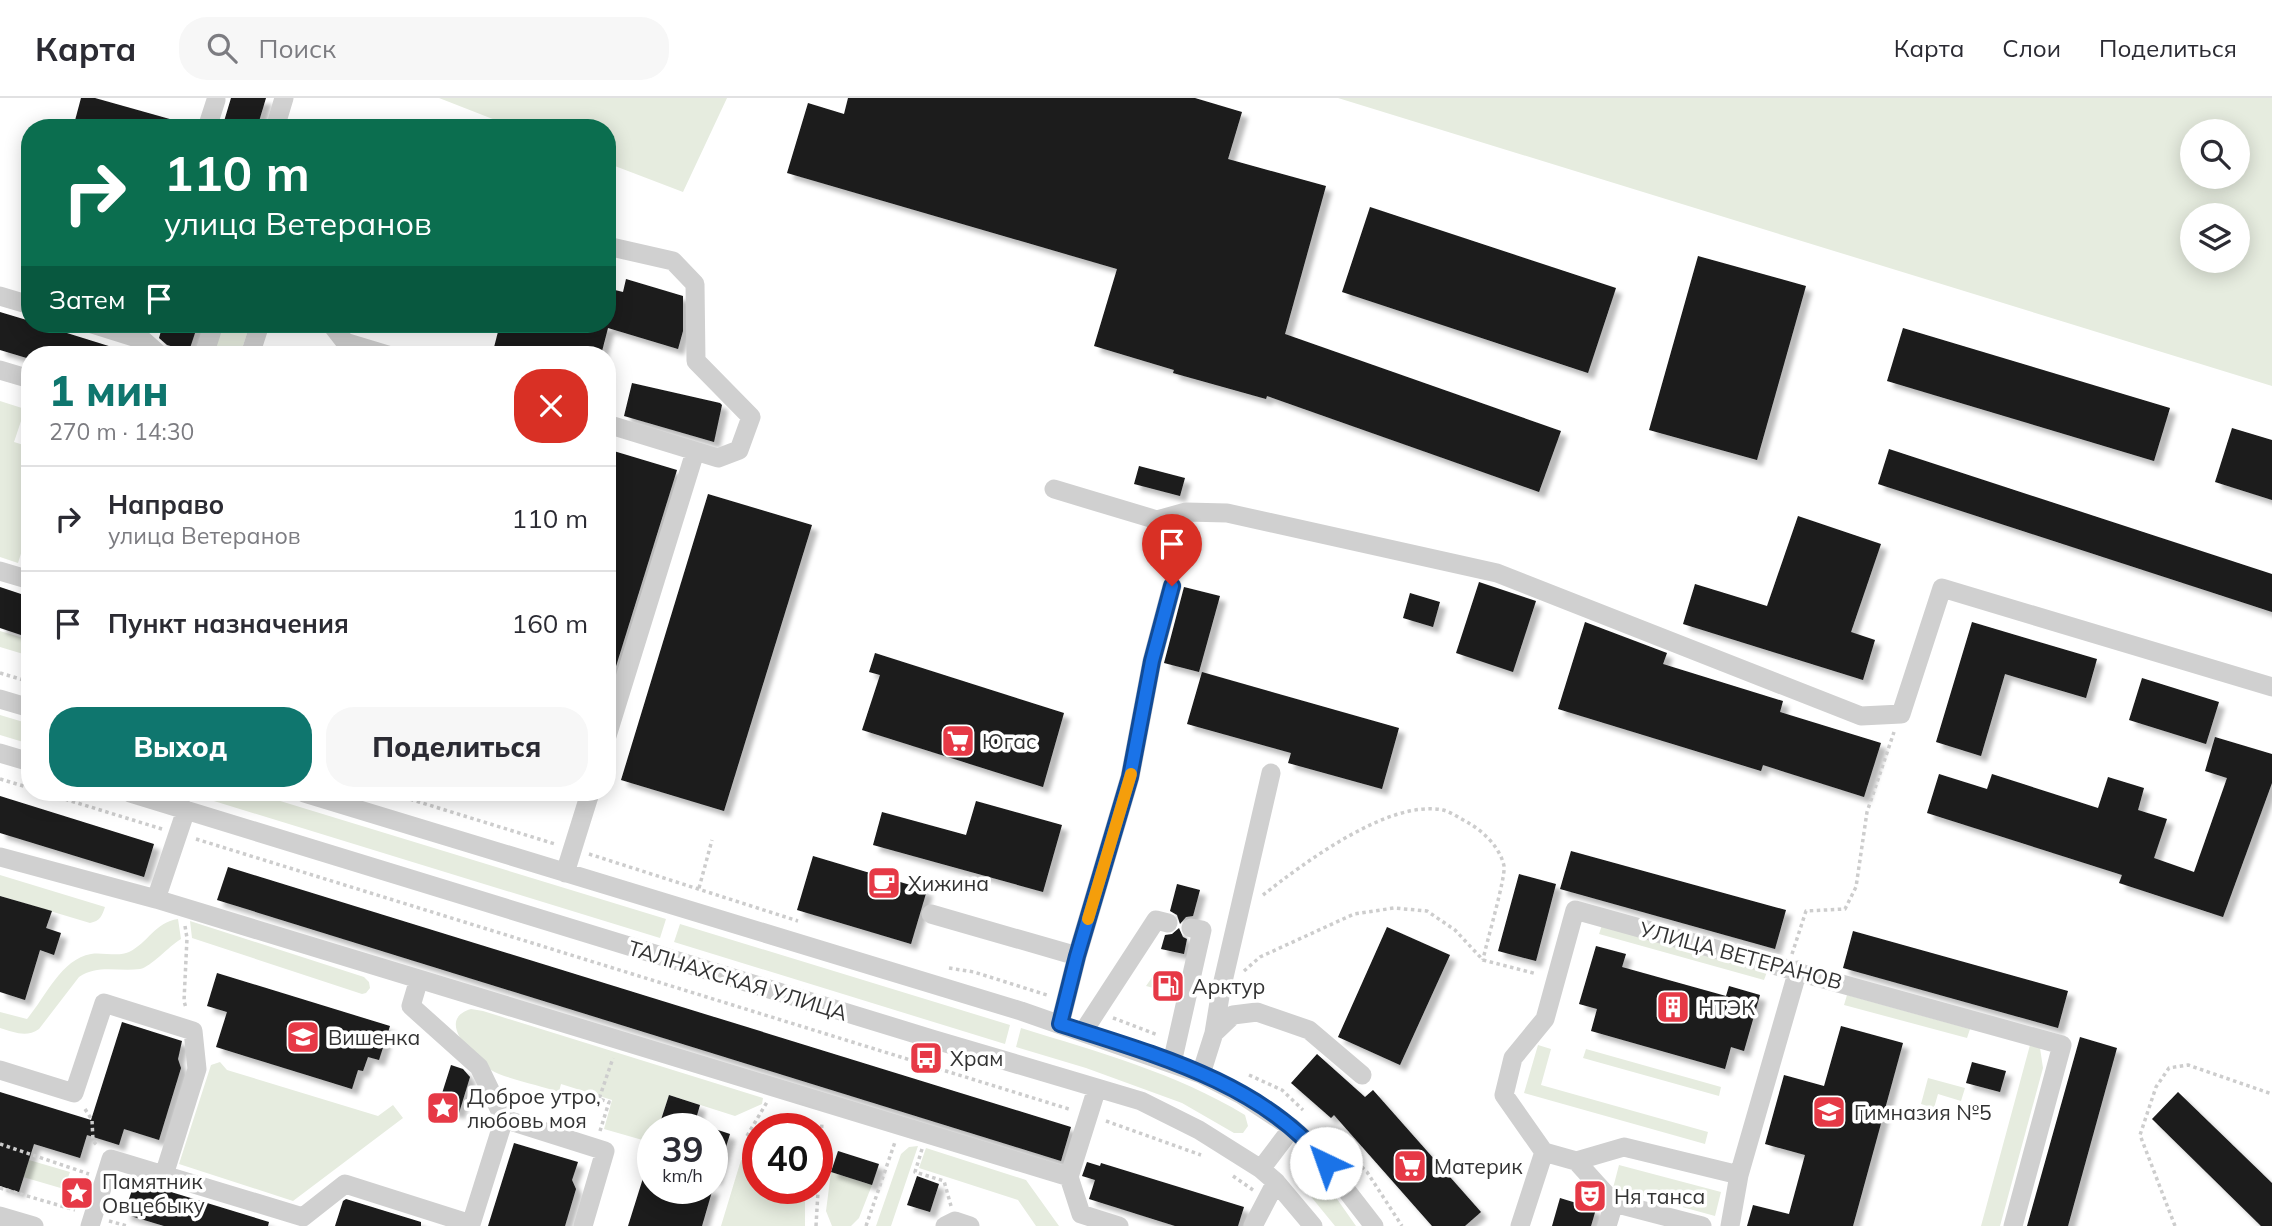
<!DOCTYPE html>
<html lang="ru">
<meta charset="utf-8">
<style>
:root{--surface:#fff;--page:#f7f7f7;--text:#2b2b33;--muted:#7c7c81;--line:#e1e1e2;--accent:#0f766e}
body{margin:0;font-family:Mulish,sans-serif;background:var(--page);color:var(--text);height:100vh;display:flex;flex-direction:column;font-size:26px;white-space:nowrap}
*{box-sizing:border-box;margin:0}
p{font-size:23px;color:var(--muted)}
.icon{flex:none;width:38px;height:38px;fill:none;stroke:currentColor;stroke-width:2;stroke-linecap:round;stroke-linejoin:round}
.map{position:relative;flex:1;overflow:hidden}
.panel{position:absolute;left:21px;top:248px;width:595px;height:455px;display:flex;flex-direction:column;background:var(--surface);border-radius:28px;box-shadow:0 4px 18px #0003}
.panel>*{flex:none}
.guide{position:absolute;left:21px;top:21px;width:595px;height:214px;border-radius:28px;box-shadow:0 4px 18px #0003;background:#0b6e4f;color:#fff;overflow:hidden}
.tools{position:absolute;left:2180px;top:21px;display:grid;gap:14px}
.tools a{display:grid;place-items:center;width:70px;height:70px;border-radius:50%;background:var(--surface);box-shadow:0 4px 18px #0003;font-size:35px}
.speed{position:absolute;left:637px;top:1015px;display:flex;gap:14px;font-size:35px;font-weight:700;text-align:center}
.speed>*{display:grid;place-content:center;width:91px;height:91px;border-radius:50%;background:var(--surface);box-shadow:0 4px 18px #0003;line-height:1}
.speed small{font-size:18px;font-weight:400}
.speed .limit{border:10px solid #d22;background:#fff;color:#111}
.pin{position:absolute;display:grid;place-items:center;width:60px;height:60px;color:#fff;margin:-72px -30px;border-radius:50% 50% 50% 0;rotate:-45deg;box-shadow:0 0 7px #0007}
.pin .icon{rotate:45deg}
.me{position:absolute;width:77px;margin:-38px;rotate:318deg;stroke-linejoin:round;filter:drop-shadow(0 0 5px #0008)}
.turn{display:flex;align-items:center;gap:24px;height:147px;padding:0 28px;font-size:32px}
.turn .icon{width:91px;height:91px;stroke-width:2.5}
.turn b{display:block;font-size:49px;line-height:60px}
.then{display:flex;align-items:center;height:66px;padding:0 28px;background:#0003;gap:14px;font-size:26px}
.round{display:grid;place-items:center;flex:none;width:74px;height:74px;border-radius:28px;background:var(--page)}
.summary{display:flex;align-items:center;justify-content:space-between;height:119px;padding:0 28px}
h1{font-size:42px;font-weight:800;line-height:52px;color:var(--accent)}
.cta{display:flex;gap:14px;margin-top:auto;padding:14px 28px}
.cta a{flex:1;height:80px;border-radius:28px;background:var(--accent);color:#fff;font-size:28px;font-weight:800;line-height:80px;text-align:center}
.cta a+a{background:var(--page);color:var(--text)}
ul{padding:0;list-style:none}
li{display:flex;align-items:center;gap:21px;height:105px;padding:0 28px;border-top:2px solid var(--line)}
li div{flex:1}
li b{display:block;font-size:26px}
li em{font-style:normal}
header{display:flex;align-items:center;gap:42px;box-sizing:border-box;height:98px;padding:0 35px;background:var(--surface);border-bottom:2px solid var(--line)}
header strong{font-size:33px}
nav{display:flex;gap:38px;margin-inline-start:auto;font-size:24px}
.search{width:490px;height:63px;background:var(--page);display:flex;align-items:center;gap:18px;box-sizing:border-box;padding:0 24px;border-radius:28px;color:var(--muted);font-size:26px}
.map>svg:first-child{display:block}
.green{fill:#e6ecdf;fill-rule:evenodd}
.building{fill:#1a1a1a;filter:url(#shadow)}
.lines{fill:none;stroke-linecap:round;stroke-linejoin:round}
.path{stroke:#cdcdcd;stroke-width:3.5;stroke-dasharray:3.5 3.5;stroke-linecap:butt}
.minor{stroke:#d0d0d0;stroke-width:19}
.route-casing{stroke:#114b97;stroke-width:18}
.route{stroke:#1a73e8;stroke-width:12}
.slow{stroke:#f59e0b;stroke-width:12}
.labels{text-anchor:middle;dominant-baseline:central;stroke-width:7;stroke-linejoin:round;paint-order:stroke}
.poi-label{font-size:21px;fill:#333;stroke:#fff;text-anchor:start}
.street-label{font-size:21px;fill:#333;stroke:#fff}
</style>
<header>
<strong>Карта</strong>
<div class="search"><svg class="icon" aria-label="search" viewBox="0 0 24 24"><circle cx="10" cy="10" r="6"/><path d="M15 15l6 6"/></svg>Поиск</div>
<nav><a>Карта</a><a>Слои</a><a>Поделиться</a></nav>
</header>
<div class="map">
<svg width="2272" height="1128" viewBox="0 0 2272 1128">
<defs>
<filter id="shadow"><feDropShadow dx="6" dy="6" stdDeviation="2" flood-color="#0004"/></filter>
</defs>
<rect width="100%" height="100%" fill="#fff"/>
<!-- green -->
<path class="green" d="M439 0H727L683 94 607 65V30H516Z
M1338 0H2272V288ZM2193 33H2238V79H2193ZM2193 117H2238V163H2193Z
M222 226H250L240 257H213Z
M0 303 25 311 14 344 30 349V427L18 465 0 459Z
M0 533 30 542V558L0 549Z
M0 617 30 626V646L0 637Z
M188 695H254L666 821 660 840Z
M0 777 105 809C102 818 100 823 90 825L0 798Z
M178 821 181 841C169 848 151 869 140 871 118 874 98 866 79 879L39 931C26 940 14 934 0 930V914L27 921C45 900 61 861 91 856 102 854 119 859 129 854 148 845 155 824 178 821Z
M190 823 364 879 369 884 370 890 366 895 362 896 192 840Z
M680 826 1010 927 1005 946 674 844Z
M1602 827 1767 874 1764 882 1599 836Z
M1153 878 1177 884V896L1146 888Z
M1847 897 1970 931 1967 940 1844 907Z
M471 911 483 913 763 1000 762 1006 735 1018 669 997 658 1031H653V1045L604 1031 612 1002 561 986 559 994C542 988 503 980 491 972 474 960 434 922 471 911Z
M1021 930C1098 954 1176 975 1245 1017L1248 1028 1243 1035H1234L1182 1005 1086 970 1016 949Z
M1538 947 1551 951 1541 987 1708 1034 1705 1046 1524 995Z
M2030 947 2040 950 2043 970 2000 1128H1981Z
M1586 951 1721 989 1719 998 1583 960Z
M220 964 227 972 378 1018 393 1007 403 1020 293 1103 179 1066 211 967Z
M1928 980 1965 990 1961 1003 1938 996 1934 1010 1921 1006Z
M918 1048 891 1128H876L901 1056 909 1049Z
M926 1050 1026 1082 1059 1128H1036L1018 1102 919 1070Z
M29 1062 70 1074 64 1091 23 1079Z
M741 1062 758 1067V1090H805V1128H721Z
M1619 1067 1721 1094 1715 1118 1613 1090Z
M1308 1069 1318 1074 1356 1128H1335L1299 1084V1075Z
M831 1074 872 1087 859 1120 851 1128H832L826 1113Z"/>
<!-- building -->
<path class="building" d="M81 0H95L184 25 183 30H73Z
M231 0H266L257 30H222Z
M848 0H1195L1242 14 1228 61 1326 88 1285 236 1561 333 1539 394 1267 298 1266 301 1173 275 1174 272 1094 248 1117 171 787 75 808 5 844 16Z
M1370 109 1616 190 1588 275 1342 194Z
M1698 158 1806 188 1757 362 1649 332Z
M626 181 683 198V233L678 251 608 230 601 257H492L500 226H607V190L623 194Z
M0 214 30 223V226H38L128 254V257H30V261L0 252Z
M163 226H198L189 253 167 247 159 240Z
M1903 230 2170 310 2154 363 1887 283Z
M632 285 720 305 722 307 714 344 624 318Z
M2232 330 2272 342V402L2215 384Z
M607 351 677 372 608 594 607 593Z
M1889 351 2272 476V514L1878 386Z
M1139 368 1185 380 1180 398 1134 386Z
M708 396 812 427 724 713 621 682Z
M1798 418 1881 446 1851 534 1875 542 1863 582 1683 526 1695 486 1767 508Z
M1479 484 1536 503 1513 574 1456 555Z
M0 489 30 499V540L0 530Z
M1184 489 1220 498 1199 574 1164 565Z
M1410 495 1440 504 1433 529 1403 520Z
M1585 524 1667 555 1663 566 1783 603 1780 614 1881 645 1864 699 1763 667 1761 673 1558 611Z
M1972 524 2097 561 2086 600 2005 576 1981 658 1936 644Z
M875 555 1064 615 1043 689 862 632 880 577 869 574Z
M1202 574 1399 630 1382 691 1288 665 1291 655 1187 626Z
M2142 580 2219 604 2206 646 2129 622Z
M2215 639 2272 656V685L2223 819 2119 785 2122 777 1927 715 1939 676 1987 691 1992 676 2098 710 2108 679 2144 690 2138 712 2167 721 2154 760 2194 774 2227 680 2205 673Z
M0 698 154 746 144 779 0 735Z
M976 703 1062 727 1043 794 873 747 882 714 966 737Z
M1571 753 1786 812 1775 851 1560 791Z
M813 758 927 792 911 846 797 812Z
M228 769 1071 1029 1061 1063 217 802Z
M1519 776 1556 786 1536 863 1498 853Z
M1177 786 1200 792 1193 818 1186 819 1180 826 1177 817 1170 813Z
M0 798 52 813 46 830 61 835 54 857 40 852 25 902 0 894Z
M1387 829 1450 857 1400 967 1338 939Z
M1179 830 1183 839 1187 841 1184 856 1161 851 1165 837 1172 836Z
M1853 833 2068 893 2058 930 1843 870Z
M1596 848 1626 856 1622 869 1726 898 1729 888 1760 897 1744 953 1731 949 1725 971 1591 933 1597 911 1579 906Z
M217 875 390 928 379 962 368 959 363 973 358 972 352 991 216 949 227 914 207 908Z
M122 924 182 943 178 961 181 970 159 1042 124 1031 119 1047 87 1037 80 1060 34 1046 19 1094 0 1088V994L91 1022Z
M1841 928 1903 945 1853 1128H1747L1753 1107 1789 1116 1805 1057 1765 1046 1784 977 1824 988Z
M2080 939 2117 950 2068 1128H2027Z
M1317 956 1365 999 1373 992 1481 1114 1465 1128H1432L1334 1017 1331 1020 1291 985Z
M1972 964 2006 973 2000 994 1966 985Z
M451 967 463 971 470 979 459 1015 438 1008Z
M2178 994 2272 1085V1128H2261L2152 1021Z
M669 997 700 1007 693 1031H658Z
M712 1030 730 1036 716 1081H712Z
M514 1045 578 1064 572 1082 576 1091 565 1128H488Z
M838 1053 879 1066 872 1087 831 1074Z
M649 1061H653V1090H713L702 1128H628Z
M1087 1064 1100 1068 1101 1065 1244 1109 1238 1128H1175L1089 1101 1095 1082 1082 1078Z
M917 1078 939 1086 930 1114 907 1107Z
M135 1083 269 1124 268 1128H164L124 1116Z
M1560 1100 1596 1111 1591 1128H1552Z
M346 1101 421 1124V1128H335L343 1103Z"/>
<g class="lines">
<!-- path -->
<path class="path" d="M1170 469 1168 456 1181 435
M0 575 30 584
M0 681 30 690
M45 695 162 731
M390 695 555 746
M196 741 1072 1012
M589 756 798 823
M699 790 712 742
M1263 797C1304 765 1389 701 1443 712 1451 714 1459 720 1467 724 1483 733 1500 749 1504 768 1506 779 1486 846 1483 862
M185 828 187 840 184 903 186 910
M1792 856 1806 813 1845 811 1856 789 1867 714 1894 634
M949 870 974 874 1050 898
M1244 873 1260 859 1354 816 1394 810 1427 813 1455 832 1483 862 1537 876
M1113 920 1158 937
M1249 977 1282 992 1303 1012
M85 1011 92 1022 93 1043 98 1048
M1106 1023 1201 1057
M600 1033 609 1004 599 1001 613 960
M747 1038 767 1004
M1331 1040 1367 1074 1402 1128
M0 1046 89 1076
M922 1051 915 1074 944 1083 951 1108
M1233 1078 1253 1092
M0 1090 75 1112
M109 1123 127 1128
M816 1128 822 1024
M866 1128 895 1044
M2175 1128 2140 1037 2156 989 2169 970 2188 967 2272 996"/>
<!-- minor -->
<path class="minor" d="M207 30 216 2
M275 30 284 0
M607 148 673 163 695 186 696 263 751 319 739 352 718 360 607 326
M0 198 30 207
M92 226 143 242 160 257
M331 226 345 244 388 257
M204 257 214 226
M250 257 260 226
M0 272 30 281
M1054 391 1157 422 1186 414 1227 415 1497 475 1861 618 1901 616 1942 490 2272 589
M0 473 30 482
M0 601 30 610
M607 638 695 354
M0 655 30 664
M130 695 932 941 1141 1003 1199 1032 1261 1071 1276 1084 1313 1128
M304 695 1021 913 1201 976 1242 997 1292 1030 1312 1048 1374 1128
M0 759 156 801 1069 1079
M565 775 590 695
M156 801 186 712
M931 816 1077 858
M1060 926 1077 858 1130 679 1152 563 1172 488
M1083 934 1156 822 1168 825
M1214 935 1233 917 1257 914 1309 932 1362 977
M1172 965 1202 832 1191 830
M0 972 74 995 104 905 193 933 197 971 164 1077
M1201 976 1214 935 1221 892 1271 675
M1097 990 1069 1079 1081 1116 1119 1128
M504 1021 605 1053 583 1128
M1544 1054 1504 997 1513 960 1545 921 1575 812 2062 947 2013 1128
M1544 1054 1576 1063 1624 1049 1739 1077
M1576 1063 1614 1105 1702 1128
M1261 1071 1292 1030
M0 1118 34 1128
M90 1128 111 1061 303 1119 345 1086 471 1126 504 1021 479 969 411 908 419 881
M945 1128 955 1123 970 1128
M1253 1128 1276 1084
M1520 1128 1544 1054
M1607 1128 1614 1105
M1730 1128 1739 1077 1798 872"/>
</g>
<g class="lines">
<defs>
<path id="route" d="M1172 488 1152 563 1130 679 1077 858 1060 926C1153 956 1263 985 1326 1065"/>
</defs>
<!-- route casing -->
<use href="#route" class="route-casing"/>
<!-- route -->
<use href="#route" class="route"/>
<!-- slow -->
<path class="slow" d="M1088 821 1131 676"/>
</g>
<!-- icons -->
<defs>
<symbol id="supermarket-square" viewBox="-11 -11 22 22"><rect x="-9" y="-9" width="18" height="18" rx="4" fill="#e63946" stroke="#fff"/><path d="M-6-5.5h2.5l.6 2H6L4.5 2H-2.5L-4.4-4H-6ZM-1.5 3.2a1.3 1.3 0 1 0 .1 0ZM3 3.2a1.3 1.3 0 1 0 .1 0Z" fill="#fff"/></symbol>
<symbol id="cafe-square" viewBox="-11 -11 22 22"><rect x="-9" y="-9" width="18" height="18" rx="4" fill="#e63946" stroke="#fff"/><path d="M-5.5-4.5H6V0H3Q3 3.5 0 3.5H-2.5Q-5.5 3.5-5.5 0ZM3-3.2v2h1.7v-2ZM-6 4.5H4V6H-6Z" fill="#fff"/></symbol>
<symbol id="fuel-square" viewBox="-11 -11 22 22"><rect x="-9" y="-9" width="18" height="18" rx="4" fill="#e63946" stroke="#fff"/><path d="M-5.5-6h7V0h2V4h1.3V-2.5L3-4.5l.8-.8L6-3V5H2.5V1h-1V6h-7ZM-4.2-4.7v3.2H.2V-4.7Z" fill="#fff"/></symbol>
<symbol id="building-square" viewBox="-11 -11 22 22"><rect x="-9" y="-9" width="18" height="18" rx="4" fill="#e63946" stroke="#fff"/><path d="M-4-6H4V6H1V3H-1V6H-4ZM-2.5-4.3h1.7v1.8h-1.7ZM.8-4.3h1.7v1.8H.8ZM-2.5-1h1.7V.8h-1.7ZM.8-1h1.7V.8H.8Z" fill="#fff"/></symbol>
<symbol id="school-square" viewBox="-11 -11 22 22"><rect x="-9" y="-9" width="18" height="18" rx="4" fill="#e63946" stroke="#fff"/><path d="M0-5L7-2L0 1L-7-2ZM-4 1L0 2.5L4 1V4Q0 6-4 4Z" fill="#fff"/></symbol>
<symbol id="bus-square" viewBox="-11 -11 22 22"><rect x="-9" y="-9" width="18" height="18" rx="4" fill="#e63946" stroke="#fff"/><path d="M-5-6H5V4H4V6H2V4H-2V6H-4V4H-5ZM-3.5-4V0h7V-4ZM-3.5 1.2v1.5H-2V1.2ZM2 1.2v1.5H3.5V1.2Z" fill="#fff"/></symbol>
<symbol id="sight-square" viewBox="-11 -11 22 22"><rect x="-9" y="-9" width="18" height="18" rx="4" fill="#e63946" stroke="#fff"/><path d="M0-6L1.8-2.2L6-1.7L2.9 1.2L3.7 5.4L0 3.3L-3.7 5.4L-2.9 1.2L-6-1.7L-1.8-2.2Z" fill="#fff"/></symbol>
<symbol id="theatre-square" viewBox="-11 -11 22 22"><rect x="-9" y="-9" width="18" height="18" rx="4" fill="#e63946" stroke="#fff"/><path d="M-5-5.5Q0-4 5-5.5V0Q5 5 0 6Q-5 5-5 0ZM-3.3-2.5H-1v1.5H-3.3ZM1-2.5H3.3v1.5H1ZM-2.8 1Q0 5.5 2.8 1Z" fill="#fff"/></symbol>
</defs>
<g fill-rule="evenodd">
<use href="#supermarket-square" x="939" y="624" width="38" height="38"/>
<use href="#cafe-square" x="865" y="766" width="38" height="38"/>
<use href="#fuel-square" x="1149" y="869" width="38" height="38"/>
<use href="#building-square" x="1654" y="890" width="38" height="38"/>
<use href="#school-square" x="284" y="920" width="38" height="38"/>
<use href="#bus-square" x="907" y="941" width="38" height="38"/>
<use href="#sight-square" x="424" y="991" width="38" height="38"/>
<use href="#school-square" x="1810" y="995" width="38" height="38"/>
<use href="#supermarket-square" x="1391" y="1049" width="38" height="38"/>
<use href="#sight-square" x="58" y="1076" width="38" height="38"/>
<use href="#theatre-square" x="1571" y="1079" width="38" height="38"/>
</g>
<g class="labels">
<!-- poi labels -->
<g class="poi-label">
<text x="982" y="643">Югас</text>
<text x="908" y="785">Хижина</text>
<text x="1192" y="888">Арктур</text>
<text x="1698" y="909">НТЭК</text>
<text x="328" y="939">Вишенка</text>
<text x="950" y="960">Храм</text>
<text x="467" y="998">Доброе утро,<tspan x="467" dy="24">любовь моя</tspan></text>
<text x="1854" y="1014">Гимназия №5</text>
<text x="1434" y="1068">Материк</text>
<text x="102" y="1083">Памятник<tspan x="102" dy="24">Овцебыку</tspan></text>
<text x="1614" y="1098">Ня танса</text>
</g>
<!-- street labels -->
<g class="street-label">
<text transform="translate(1741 857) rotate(15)">УЛИЦА ВЕТЕРАНОВ</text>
<text transform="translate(738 882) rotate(17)">ТАЛНАХСКАЯ УЛИЦА</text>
</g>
</g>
</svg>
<div class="tools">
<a><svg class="icon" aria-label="search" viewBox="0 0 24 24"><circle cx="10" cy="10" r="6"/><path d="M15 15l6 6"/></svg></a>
<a><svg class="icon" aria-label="layers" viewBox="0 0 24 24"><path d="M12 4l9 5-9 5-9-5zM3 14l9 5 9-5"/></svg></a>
</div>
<div class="speed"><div>39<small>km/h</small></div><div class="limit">40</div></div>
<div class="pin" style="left:1172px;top:488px;background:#d93025"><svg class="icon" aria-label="arrive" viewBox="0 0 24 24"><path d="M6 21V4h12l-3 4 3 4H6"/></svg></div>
<svg class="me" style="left:1326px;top:1065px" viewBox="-20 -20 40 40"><circle r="19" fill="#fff"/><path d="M0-13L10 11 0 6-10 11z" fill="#1a73e8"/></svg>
<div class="guide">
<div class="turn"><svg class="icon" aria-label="right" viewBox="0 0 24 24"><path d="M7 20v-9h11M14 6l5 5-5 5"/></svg><div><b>110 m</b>улица Ветеранов</div></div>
<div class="then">Затем<svg class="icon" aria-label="arrive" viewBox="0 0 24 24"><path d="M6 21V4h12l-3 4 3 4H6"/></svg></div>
</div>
<section class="panel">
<div class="summary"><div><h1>1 мин</h1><p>270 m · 14:30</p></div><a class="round" style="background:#d93025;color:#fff"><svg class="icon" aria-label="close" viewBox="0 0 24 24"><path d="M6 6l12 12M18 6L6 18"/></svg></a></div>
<ul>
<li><svg class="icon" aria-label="right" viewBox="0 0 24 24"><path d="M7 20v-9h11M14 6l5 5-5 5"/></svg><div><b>Направо</b><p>улица Ветеранов</p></div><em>110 m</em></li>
<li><svg class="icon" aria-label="arrive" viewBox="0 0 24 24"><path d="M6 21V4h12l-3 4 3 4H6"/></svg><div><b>Пункт назначения</b></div><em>160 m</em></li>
</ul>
<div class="cta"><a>Выход</a><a>Поделиться</a></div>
</section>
</div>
